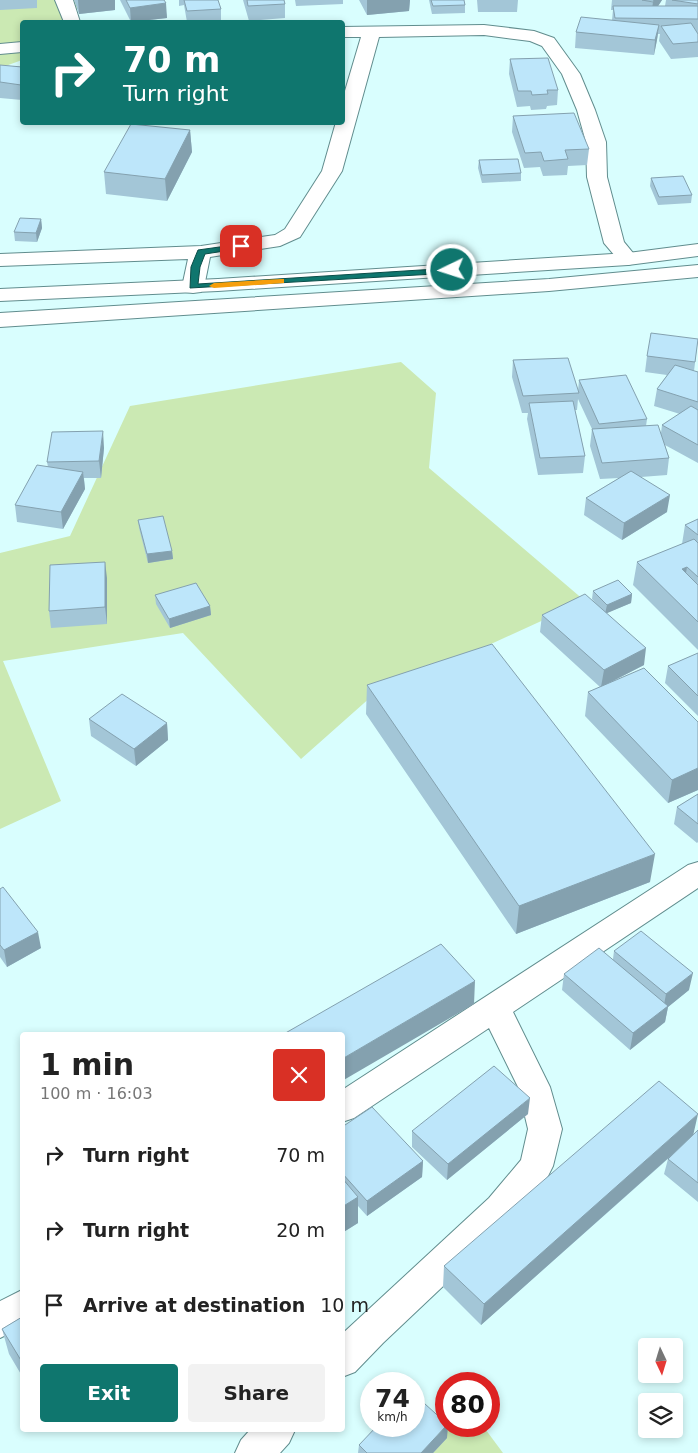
<!DOCTYPE html>
<meta charset="utf-8">
<style>
:root{--surface:#fff;--page:#f2f2f2;--text:#222;--muted:#767676;--accent:#0f766e}
body{margin:0;font-family:"DejaVu Sans",sans-serif;background:var(--page);color:var(--text);height:100vh;display:flex;flex-direction:column;font-size:19px;white-space:nowrap}
*{box-sizing:border-box;margin:0}
p{font-size:16px;color:var(--muted)}
.icon{flex:none;width:28px;height:28px;fill:none;stroke:currentColor;stroke-width:2;stroke-linecap:round;stroke-linejoin:round}
.map{position:relative;flex:1;overflow:hidden}
.sheet{position:absolute;left:20px;top:1032px;width:325px;height:400px;display:flex;flex-direction:column;background:var(--surface);border-radius:5px;box-shadow:0 2px 8px #0003}
.sheet>*{flex:none}
.top-card{position:absolute;left:20px;top:20px;width:325px;height:105px;border-radius:5px;box-shadow:0 2px 8px #0003;background:#0f766e;color:#fff;overflow:hidden}
.needle{width:32px;rotate:176deg}
.controls{position:absolute;left:638px;top:1338px;display:grid;gap:10px}
.controls a{display:grid;place-items:center;width:45px;height:45px;border-radius:5px;background:var(--surface);box-shadow:0 2px 8px #0003;font-size:25px}
.speed{position:absolute;left:360px;top:1372px;display:flex;gap:10px;font-size:25px;font-weight:700;text-align:center}
.speed>*{display:grid;place-content:center;width:65px;height:65px;border-radius:50%;background:var(--surface);box-shadow:0 2px 8px #0003;line-height:1}
.speed small{font-size:12px;font-weight:400}
.speed .limit{border:8px solid #d22;background:#fff;color:#111}
.pin{position:absolute;display:grid;place-items:center;width:42px;height:42px;color:#fff;margin:-21px;border-radius:10px;box-shadow:0 2px 8px #0006}
.me{position:absolute;width:55px;margin:-28px;rotate:266deg;stroke-linejoin:round;filter:drop-shadow(0 0 4px #0008)}
.turn{display:flex;align-items:center;gap:18px;height:105px;padding:0 20px;font-size:22px}
.turn .icon{width:65px;height:65px;stroke-width:2.5}
.turn b{display:block;font-size:35px;line-height:42px}
.round{display:grid;place-items:center;flex:none;width:52px;height:52px;border-radius:5px;background:var(--page)}
.summary{display:flex;align-items:center;justify-content:space-between;height:85px;padding:0 20px}
h1{font-size:30px;font-weight:600;line-height:38px}
.primary-button{display:flex;gap:10px;margin-top:auto;padding:10px 20px}
.primary-button a{flex:1;height:58px;border-radius:5px;background:var(--accent);color:#fff;font-size:20px;font-weight:600;line-height:58px;text-align:center}
.primary-button a+a{background:var(--page);color:var(--text)}
ul{padding:0;list-style:none}
li{display:flex;align-items:center;gap:15px;height:75px;padding:0 20px}
li div{flex:1}
li b{display:block;font-size:19px}
li em{font-style:normal}
.map>svg:first-child{display:block}
.green{fill:#cbe9b3}
.lines{fill:none;stroke-linecap:round;stroke-linejoin:round}
.street-casing{stroke:#618d8e;stroke-width:2}
.highway-casing{stroke:#618d8e;stroke-width:2}
.street{fill:#fff;fill-rule:evenodd}
.highway{fill:#fff;fill-rule:evenodd}
.wall{fill:#a3c6d7}
.shaded-wall{fill:#84a1af}
.building{fill:#bde6fa;stroke:#84a1af}
.route{fill:#0f766e;stroke:#0a4d48}
.slow{fill:#f59e0b}
</style>
<div class="map">
<svg width="698" height="1453" viewBox="0 0 698 1453">
<rect width="100%" height="100%" fill="#d9fefe"/>
<!-- green -->
<path class="green" d="M0 0H83L67 22H22V60L0 68Z
M401 362 436 393 429 468 585 601 419 677 372 696 301 759 183 633 3 661 61 801 0 829V553L70 536 130 406Z
M446 1420V1426H483L503 1453H419Z"/>
<g class="lines">
<defs>
<path id="street" d="M55 0H73L80 22H64Z
M484 25 534 31 554 38 580 74 595 110 606 142 607 177 624 242 638 259 635 263 628 265 621 263 604 243 587 177 586 142 577 110 562 74 542 46 530 41 484 35 379 37 342 171 300 237 280 246 210 257 204 287 201 292 193 293 185 292 182 287 188 259 0 266V254L201 246 275 235 285 229 322 171 336 122H342V101L361 37H342V27Z
M22 42V52L0 54V44Z
M698 862V888L513 1012 550 1087 562 1129 553 1166 548 1176 513 1220 383 1343 355 1372 342 1377V1334L489 1198 521 1160 528 1129 518 1087 489 1028 354 1118 342 1122V1090L688 865Z
M22 1290V1327L0 1338V1301Z
M250 1430H295L289 1443 280 1453H235L241 1440Z"/>
<path id="highway" d="M698 244V256L628 265 218 291 0 301V289L218 279 628 253Z
M698 265V277L549 291 0 327V313L549 279Z"/>
</defs>
<!-- street casing -->
<use href="#street" class="street-casing"/>
<!-- highway casing -->
<use href="#highway" class="highway-casing"/>
<!-- street -->
<use href="#street" class="street"/>
<!-- highway -->
<use href="#highway" class="highway"/>
</g>
<!-- wall -->
<path class="wall" d="M0 0H37V8L0 10Z
M74 0H115V10L79 14Z
M120 0H164L167 18 131 22Z
M179 0H218L221 9V22H187L184 5 179 6Z
M243 0H284L285 4V18L249 21Z
M295 0H343V4L296 6Z
M359 0H410L409 11 367 15Z
M429 0H464L465 5V13L432 14Z
M477 0H518L517 12H478Z
M612 0H662L658 6H665L666 0H698V57L671 59 659 41 660 34H658L654 55 575 48 576 32 612 20 613 10H611Z
M510 59 558 90 557 105 547 106 546 109 531 110 530 106 517 107 509 74Z
M0 65 22 67V100L0 98Z
M513 116 589 149 587 165 568 166 567 175 543 176 540 167 524 168 512 132Z
M190 130 192 152 167 201 106 194 104 172Z
M479 160 521 173V181L482 183 478 168Z
M651 178 692 195 691 203 658 205 650 186Z
M41 219 42 228 37 242 15 241 14 232Z
M698 339 694 371 698 372V463L665 445 669 458 667 475 641 477 667 512 622 540 584 515 586 498 619 478 600 479 590 446 592 429 578 399 577 410H575L585 456 583 473 538 475 527 419 528 413H522L512 377 513 360 578 391 579 380 647 419 646 426 661 433 662 425 680 414 654 406 657 389 667 375 645 372 647 356Z
M104 448 101 478H84L85 489 63 529 17 522 15 505 48 467 47 462Z
M698 519V650L633 585 637 562 682 544 685 525Z
M138 520 172 551 173 559 148 563 139 528Z
M107 578V624L51 628 49 611Z
M593 591 632 594 631 603 606 613 644 665 615 680 698 722V790L668 803 585 716 588 692 600 687 540 632 542 615 599 607 592 599Z
M155 595 210 606 211 615 170 628 156 604Z
M698 653V716L665 683 668 666Z
M367 685 650 882 516 934 366 714Z
M89 719 167 723 168 740 136 766 91 736Z
M698 794V842L697 843 674 824 677 807Z
M0 889 41 948 7 967 0 957Z
M614 951 689 990 668 1007 665 1022 630 1050 562 990 564 974 613 959Z
M528 1114 447 1180 412 1147V1131Z
M342 1127 423 1161 422 1177 367 1216 358 1206V1223L342 1233Z
M698 1130V1202L664 1174 668 1159 670 1157 481 1325 443 1287 444 1266 693 1135Z
M22 1317V1376L9 1354 2 1329Z
M447 1438 433 1453H358L359 1445Z"/>
<!-- shaded-wall -->
<path class="shaded-wall" d="M78 0H115V10L79 14Z
M367 0H410L409 11 367 15Z
M654 0H662L651 17 653 2Z
M166 3 167 18 131 22 130 8Z
M659 25 657 40 654 55 655 40Z
M190 130 192 152 167 201 165 179Z
M41 219 42 228 37 242 36 233Z
M103 431 104 448 101 478 99 461Z
M83 472 85 489 63 529 61 512Z
M670 495 667 512 622 540 624 523Z
M172 551 173 559 148 563 147 554Z
M105 562 107 578V624L105 607Z
M687 567 683 591 682 569Z
M632 594 631 603 605 614 607 605Z
M210 606 211 615 170 628 169 619Z
M646 648 644 665 601 687 604 670Z
M167 723 168 740 136 766 134 749Z
M698 768V790L668 803 672 780Z
M655 854 650 882 516 934 519 906Z
M38 932 41 948 7 967 4 950Z
M693 973 689 990 668 1007 665 1022 630 1050 633 1033 663 1010 666 994Z
M475 981 474 1004 342 1081V1059Z
M530 1098 528 1114 447 1180 448 1164Z
M698 1114 693 1136 481 1325 484 1304Z
M423 1161 422 1177 367 1216V1201Z
M358 1197V1223L342 1233V1207Z
M446 1426H448L447 1438 433 1453H421Z"/>
<!-- building -->
<path class="building" d="M126 0H164L166 3 130 8Z
M184 0H218L221 9 187 11Z
M247 0H284L285 4 248 6Z
M431 0H464L465 5 433 6Z
M642 0H654L653 2Z
M672 0H698V4Z
M613 6H698V19L615 18Z
M581 17 659 25 655 40 576 32Z
M691 23 698 34V42L673 44 661 26Z
M548 58 558 90H547L548 94 532 95 531 91H518L510 59Z
M0 65 22 67V82L21 85 0 82Z
M574 113 589 149 565 150 568 159 544 161 541 152 525 153 513 116Z
M131 124 190 130 165 179 104 172Z
M518 159 521 173 482 175 479 160Z
M683 176 692 195 659 197 651 178Z
M20 218 41 219 36 233 14 232Z
M651 333 698 339 695 362 647 356Z
M568 358 579 393 523 396 513 360Z
M675 365 698 372V402L657 389Z
M626 375 647 419 599 424 579 380Z
M573 401 585 456 540 458 529 403Z
M691 406 698 410V445L662 425Z
M658 425 669 458 602 463 592 429Z
M103 431 99 461 47 462 52 432Z
M37 465 83 472 61 512 15 505Z
M631 471 670 495 624 523 586 498Z
M163 516 172 551 147 554 138 520Z
M698 519V535L685 525Z
M694 539 698 543V577L687 567 682 569 698 585V622L637 562Z
M105 562V607L49 611 50 565Z
M618 580 632 594 607 605 593 591Z
M196 583 210 606 169 619 155 595Z
M585 594 646 648 604 670 542 615Z
M492 644 655 854 519 906 367 685Z
M698 653V696L668 666Z
M644 668 698 722V768L672 780 588 692Z
M122 694 167 723 134 749 89 719Z
M698 794V824L677 807Z
M3 887 38 932 4 950 0 945V889Z
M641 931 693 973 666 994 614 951Z
M441 944 475 981 342 1059V1035H282Z
M599 948 668 1006 633 1033 564 974Z
M494 1066 530 1098 448 1164 412 1131Z
M659 1081 698 1114 484 1304 444 1266Z
M372 1107 423 1161 367 1201 342 1173V1127Z
M698 1130V1183L668 1159Z
M342 1178 358 1197 342 1207Z
M22 1317V1362L2 1329Z
M414 1394 446 1423V1426L421 1453H367L359 1445 377 1426H414Z"/>
<!-- route -->
<path class="route" d="M241 244H244V248L205 254 200 267 198 284 452 268 457 270 452 273 190 288 191 267 198 250Z"/>
<!-- slow -->
<path class="slow" d="M281 279H284V283L214 288 209 286 214 283Z"/>
</svg>
<div class="controls">
<a><svg class="needle" viewBox="-14 -14 28 28"><path d="M0-13l5 13h-10z" fill="#e53935"/><path d="M0 13l5-13h-10z" fill="#767676"/></svg></a>
<a><svg class="icon" aria-label="layers" viewBox="0 0 24 24"><path d="M12 4l9 5-9 5-9-5zM3 14l9 5 9-5"/></svg></a>
</div>
<div class="speed"><div>74<small>km/h</small></div><div class="limit">80</div></div>
<div class="pin" style="left:241px;top:246px;background:#d93025"><svg class="icon" aria-label="arrive" viewBox="0 0 24 24"><path d="M6 21V4h12l-3 4 3 4H6"/></svg></div>
<svg class="me" style="left:452px;top:270px" viewBox="-20 -20 40 40"><circle r="17" fill="#0f766e" stroke="#fff" stroke-width="3"/><path d="M0-11L8 9 0 5-8 9z" fill="#fff"/></svg>
<div class="top-card">
<div class="turn"><svg class="icon" aria-label="right" viewBox="0 0 24 24"><path d="M7 20v-9h11M14 6l5 5-5 5"/></svg><div><b>70 m</b>Turn right</div></div>
</div>
<section class="sheet">
<div class="summary"><div><h1>1 min</h1><p>100 m · 16:03</p></div><a class="round" style="background:#d93025;color:#fff"><svg class="icon" aria-label="close" viewBox="0 0 24 24"><path d="M6 6l12 12M18 6L6 18"/></svg></a></div>
<ul>
<li><svg class="icon" aria-label="right" viewBox="0 0 24 24"><path d="M7 20v-9h11M14 6l5 5-5 5"/></svg><div><b>Turn right</b></div><em>70 m</em></li>
<li><svg class="icon" aria-label="right" viewBox="0 0 24 24"><path d="M7 20v-9h11M14 6l5 5-5 5"/></svg><div><b>Turn right</b></div><em>20 m</em></li>
<li><svg class="icon" aria-label="arrive" viewBox="0 0 24 24"><path d="M6 21V4h12l-3 4 3 4H6"/></svg><div><b>Arrive at destination</b></div><em>10 m</em></li>
</ul>
<div class="primary-button"><a>Exit</a><a>Share</a></div>
</section>
</div>
